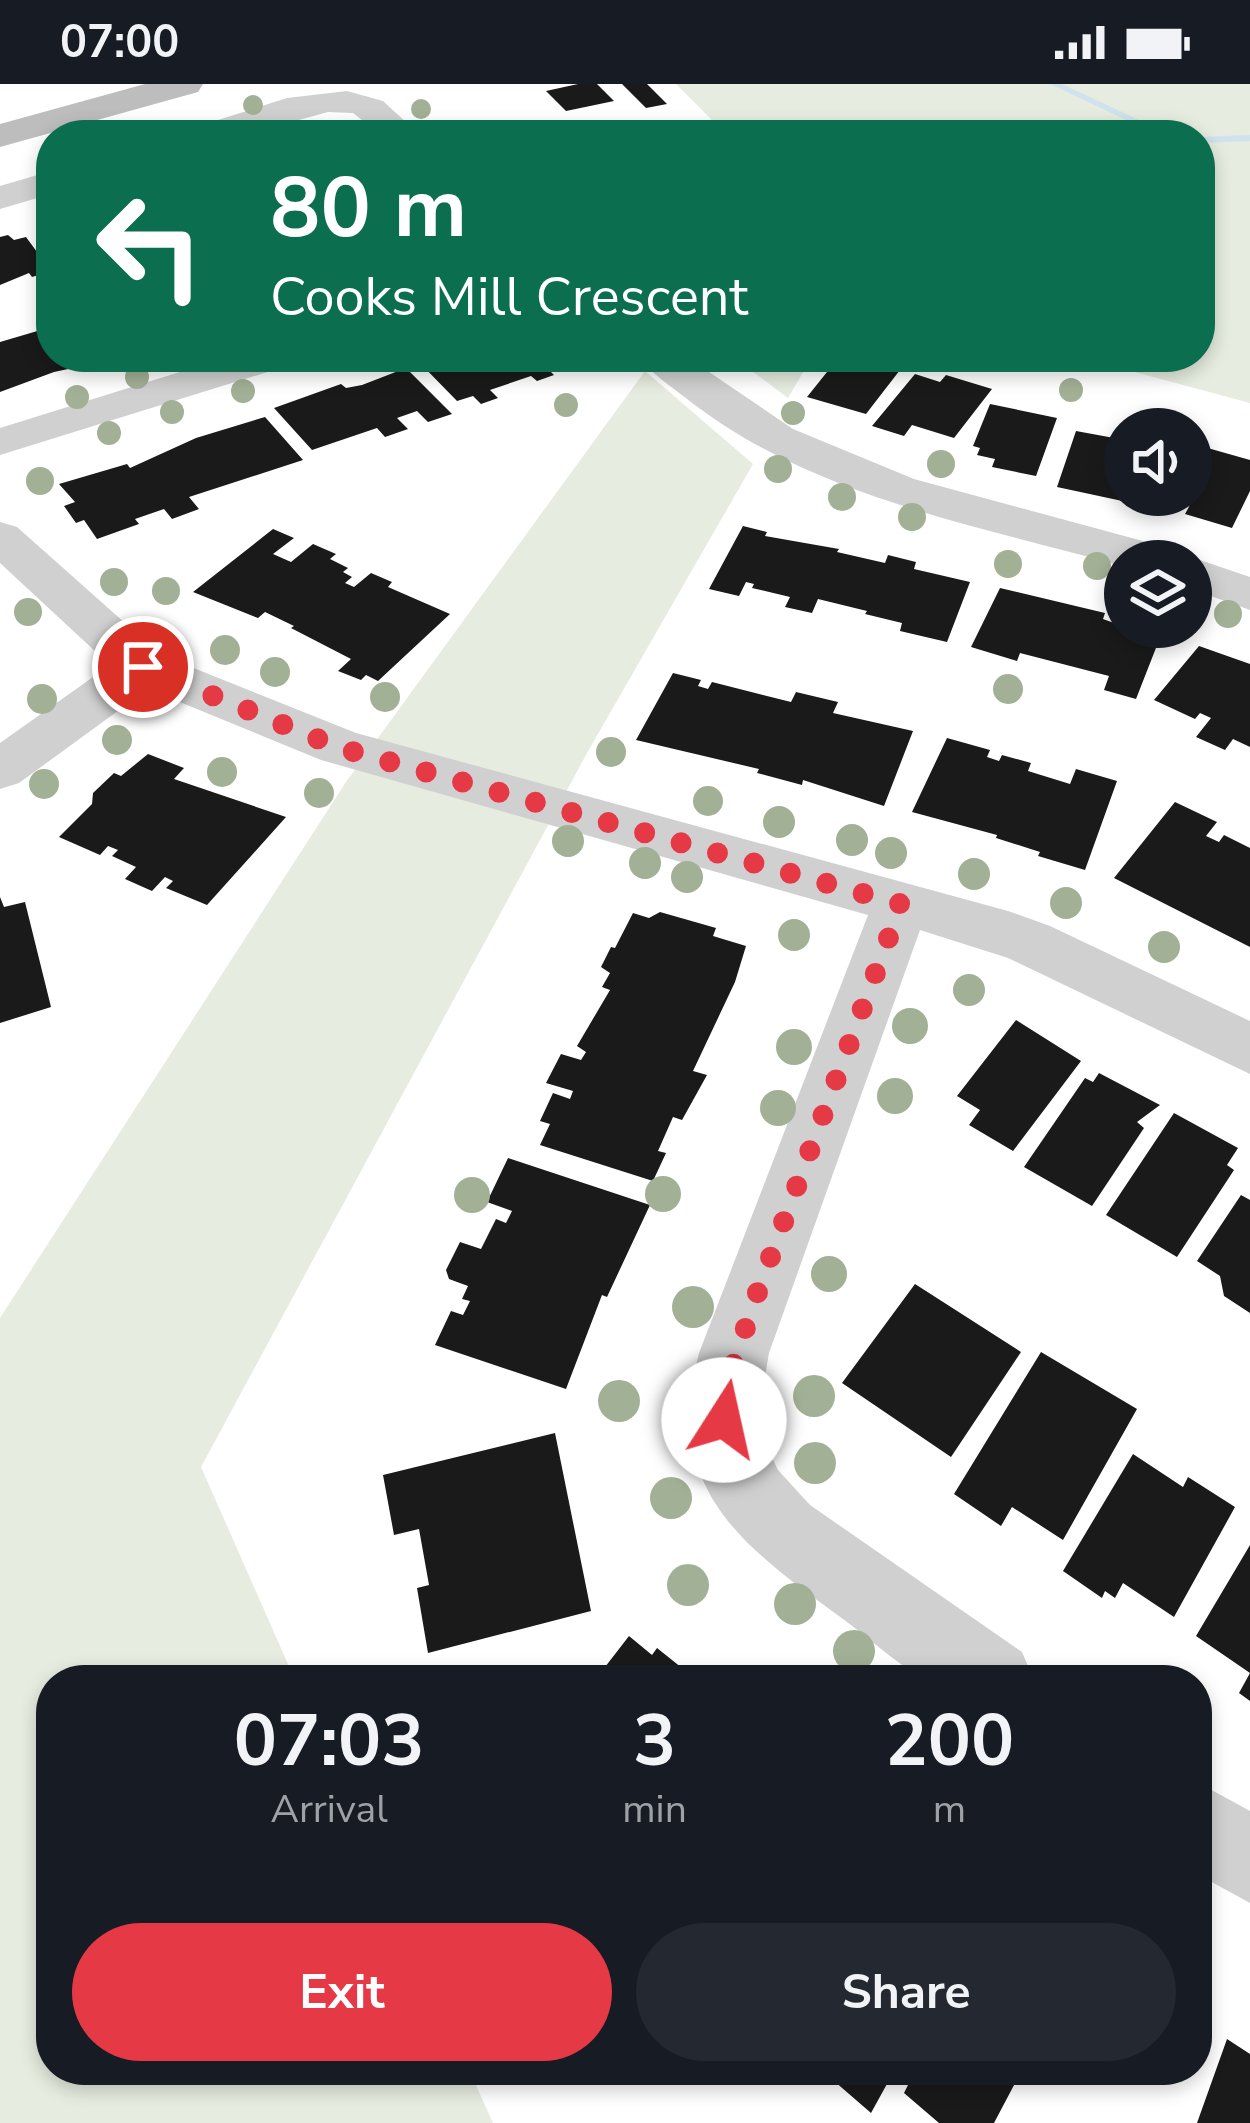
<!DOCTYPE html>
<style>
:root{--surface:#171b24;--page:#242831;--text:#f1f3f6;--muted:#9ea1a6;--accent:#e63946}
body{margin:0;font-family:"Nunito Sans",sans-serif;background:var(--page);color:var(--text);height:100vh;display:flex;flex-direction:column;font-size:45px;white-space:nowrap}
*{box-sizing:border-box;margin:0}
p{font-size:39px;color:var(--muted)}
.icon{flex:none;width:66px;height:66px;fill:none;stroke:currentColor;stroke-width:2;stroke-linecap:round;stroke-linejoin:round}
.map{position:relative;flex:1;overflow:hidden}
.sheet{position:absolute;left:36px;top:1581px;width:1176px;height:420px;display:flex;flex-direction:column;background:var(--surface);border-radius:48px;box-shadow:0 6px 18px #0003}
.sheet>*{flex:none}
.guide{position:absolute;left:36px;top:36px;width:1179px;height:252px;border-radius:48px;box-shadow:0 6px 18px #0003;background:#0b6e4f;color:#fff;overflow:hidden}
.tools{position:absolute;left:1104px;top:324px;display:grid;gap:24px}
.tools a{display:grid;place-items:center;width:108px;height:108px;border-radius:50%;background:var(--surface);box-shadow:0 6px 18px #0003;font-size:60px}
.pin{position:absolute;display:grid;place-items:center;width:102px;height:102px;color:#fff;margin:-51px;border:6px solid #fff;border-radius:50%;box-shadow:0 3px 12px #0007}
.me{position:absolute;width:132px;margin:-66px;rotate:10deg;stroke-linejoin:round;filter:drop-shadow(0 0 9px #0008)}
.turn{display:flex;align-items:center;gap:42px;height:252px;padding:0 36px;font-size:54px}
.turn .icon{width:156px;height:156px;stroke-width:2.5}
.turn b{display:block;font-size:84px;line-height:102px}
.eta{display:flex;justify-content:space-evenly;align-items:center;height:204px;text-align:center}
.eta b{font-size:72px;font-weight:700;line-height:84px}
.button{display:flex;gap:24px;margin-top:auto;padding:24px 36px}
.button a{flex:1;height:138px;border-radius:72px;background:var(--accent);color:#fff;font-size:48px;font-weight:700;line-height:138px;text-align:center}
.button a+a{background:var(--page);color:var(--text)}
.status{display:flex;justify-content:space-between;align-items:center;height:84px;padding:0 60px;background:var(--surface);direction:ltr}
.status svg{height:33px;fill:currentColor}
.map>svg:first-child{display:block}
.green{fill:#e6ecdf}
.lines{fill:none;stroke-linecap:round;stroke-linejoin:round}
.stream{fill:#cfe2ee;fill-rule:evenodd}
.building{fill:#1a1a1a}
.street{fill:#d0d0d0;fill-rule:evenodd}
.secondary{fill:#bdbdbd;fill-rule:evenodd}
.tree{fill:#a2b095}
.route{stroke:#e63946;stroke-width:21;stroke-dasharray:0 37.8}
</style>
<div class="status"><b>07:00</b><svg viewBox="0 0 49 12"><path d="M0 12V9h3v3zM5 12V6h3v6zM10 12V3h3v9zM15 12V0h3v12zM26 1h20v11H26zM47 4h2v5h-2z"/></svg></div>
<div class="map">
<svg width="1250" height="2039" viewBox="0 0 1250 2039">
<rect width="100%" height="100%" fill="#fff"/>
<!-- green -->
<path class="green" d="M676 0H1250V319L1079 273H1200V51H701L711 35Z
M733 273H812L788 314Z
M645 287 753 380 587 669 201 1383 295 1596H51V1986H469L493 2039H0V1234L346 698Z"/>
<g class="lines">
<!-- stream -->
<path class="stream" d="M1050 0H1062L1171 51H1158Z
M1250 51V57L1200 59V53Z"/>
</g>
<!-- building -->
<path class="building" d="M578 0H597L614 17 566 27 546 7Z
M622 0H647L667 20 646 24Z
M8 151 14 156 26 153 51 187 32 193 29 189 0 201V153Z
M51 243V273L120 274 54 288 0 308V258Z
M428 273H576L584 280 562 288 557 283 549 286 554 291 537 297 531 292 490 306 498 314 481 320 473 312 457 317 417 276Z
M839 273H910L866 330 807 313Z
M406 284 452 330 428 338 417 327 397 334 408 345 385 353 377 344 312 366 274 324 341 300 346 304 362 301Z
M915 290 940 298 946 291 992 305 954 354 912 341 904 352 872 342Z
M990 320 1057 334 1036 392 992 383 995 375 977 371 980 364 973 362Z
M265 333 303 376 189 413 199 425 172 435 164 425 135 435 139 440 97 455 84 436 76 439 64 422 75 418 59 400 127 380 130 384 196 354Z
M1076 347 1125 356V411H1144L1141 421 1057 403Z
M1197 361 1250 376V407L1232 444 1185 430 1190 421 1168 415 1171 411H1191V373Z
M743 442 767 448 765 452 839 465 837 468 885 479 888 471 916 478 914 485 970 498 947 558 900 547 902 539 865 530 867 527 818 515 812 529 785 523 790 513 752 504 754 500 746 498 739 512 709 505Z
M273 445 294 454 273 470 291 478 313 460 336 470 330 475 348 484 343 488 352 493 345 499 354 503 371 489 392 498 388 503 450 530 378 597 366 591 361 596 338 587 351 575 291 544 294 542 265 528 258 534 193 508Z
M1000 504 1105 529 1103 535 1125 543 1163 546 1136 615 1104 606 1109 592 1020 569 1017 577 971 563Z
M1199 562 1250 580V663L1233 655 1225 666 1196 653 1211 634 1200 629 1195 635 1154 616Z
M673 589 701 596 698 602 708 605 712 598 791 618 796 608 838 618 833 629 913 647 884 722 803 696 802 701 757 689 759 685 636 656Z
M947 654 990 666 987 673 999 677 1002 671 1031 679 1028 687 1070 700 1076 685 1117 697 1085 786 1038 772 1040 768 996 754 997 751 912 728Z
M148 670 184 684 174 695 286 733 207 821 166 804 173 797 165 793 152 807 125 795 136 783 112 772 118 766 108 762 100 771 59 753 92 720 93 709 114 689 121 692Z
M1175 718 1217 738 1206 752 1219 758 1224 751 1250 764V863L1114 794Z
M0 813 4 823 25 818 51 923 0 939Z
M660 828 716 844 713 852 746 862 735 898 693 987 707 991 682 1036 673 1033 658 1067 666 1069 653 1097 540 1061 550 1040 540 1037 553 1009 570 1015 573 1007 546 999 561 970 581 976 586 968 577 962 610 906 602 903 610 889 601 883 611 863 615 864 633 829 649 834Z
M1016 936 1081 977 1013 1067 969 1041 980 1026 957 1012Z
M1099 989 1160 1021 1137 1038 1144 1044 1092 1122 1024 1083 1085 994 1093 998Z
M1174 1029 1238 1064 1227 1081 1234 1086 1177 1173 1106 1131Z
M508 1074 650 1121 607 1213 602 1211 566 1305 435 1261 451 1227 463 1231 470 1217 462 1215 468 1202 449 1195 446 1186 460 1158 481 1165 496 1135 506 1139 512 1127 487 1118Z
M1241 1111 1250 1116V1229L1224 1212 1220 1192 1197 1177Z
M915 1200 1021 1268 951 1373 842 1299Z
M1041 1268 1137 1325 1063 1456 1012 1423 1001 1442 954 1410Z
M555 1349 591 1527 428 1569 417 1504 429 1501 419 1445 394 1451 383 1391Z
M1133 1370 1183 1403 1188 1393 1235 1423 1174 1533 1123 1499 1115 1514 1105 1507 1102 1514 1063 1487Z
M1250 1461V1617L1239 1609 1250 1589 1196 1552Z
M629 1552 652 1571 657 1564 692 1592 689 1596H595Z
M1227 1955 1250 1970V2039H1197Z
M829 1986H1022L994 2039H939L904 2009 908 2001 893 1989 871 2029 826 1990Z"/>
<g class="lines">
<!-- street -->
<path class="street" d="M347 7 383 17 420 51H381L353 29 328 28 244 51H191L196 43 287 14Z
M51 87V110L0 125V102Z
M228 273H293L287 282 0 371V344Z
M639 273H687L793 345 914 395 1176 466 1182 475 1191 473 1250 493V526L1191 505V477H1125V483C976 441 812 413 687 315 671 302 651 290 639 273Z
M0 438 17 443 161 571 356 649 1008 827 1050 842 1250 937V990L1008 874 920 846 769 1269 761 1315 763 1355 778 1386 810 1421 1022 1568 1034 1596C1008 1596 944 1603 924 1594 896 1580 868 1553 843 1535 743 1462 663 1407 699 1269L868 831 321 676 148 605 19 699 0 705V659L110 581 0 479Z
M1197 1698 1250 1727V1819L1197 1790Z"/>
<!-- secondary -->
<path class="secondary" d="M145 0H203L198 8 0 63V40Z"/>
</g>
<!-- trees -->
<g class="tree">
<circle cx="253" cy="21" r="10"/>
<circle cx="421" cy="25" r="10"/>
<circle cx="137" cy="293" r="12"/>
<circle cx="1071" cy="306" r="12"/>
<circle cx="243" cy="307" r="12"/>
<circle cx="77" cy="313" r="12"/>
<circle cx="566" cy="321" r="12"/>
<circle cx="172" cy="328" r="12"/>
<circle cx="793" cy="329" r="12"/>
<circle cx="109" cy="349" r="12"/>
<circle cx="941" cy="380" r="14"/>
<circle cx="778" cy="385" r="14"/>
<circle cx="40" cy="397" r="14"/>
<circle cx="842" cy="413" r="14"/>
<circle cx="912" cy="433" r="14"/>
<circle cx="1008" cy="480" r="14"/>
<circle cx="1097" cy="482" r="14"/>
<circle cx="114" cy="498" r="14"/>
<circle cx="166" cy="507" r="14"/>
<circle cx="28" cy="528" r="14"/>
<circle cx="1228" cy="530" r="14"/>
<circle cx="225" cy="566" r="15"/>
<circle cx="275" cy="588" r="15"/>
<circle cx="1008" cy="605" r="15"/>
<circle cx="385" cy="613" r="15"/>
<circle cx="42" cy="615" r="15"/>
<circle cx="117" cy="656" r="15"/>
<circle cx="611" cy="668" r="15"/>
<circle cx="222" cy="688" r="15"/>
<circle cx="44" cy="700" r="15"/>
<circle cx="319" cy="709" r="15"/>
<circle cx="708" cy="717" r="15"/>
<circle cx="779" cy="738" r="16"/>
<circle cx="852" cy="756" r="16"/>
<circle cx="568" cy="757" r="16"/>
<circle cx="891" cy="769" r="16"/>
<circle cx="645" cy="779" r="16"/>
<circle cx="974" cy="790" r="16"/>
<circle cx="687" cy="793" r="16"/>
<circle cx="1066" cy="819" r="16"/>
<circle cx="794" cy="851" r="16"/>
<circle cx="1164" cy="863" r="16"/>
<circle cx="969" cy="906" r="16"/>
<circle cx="910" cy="942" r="18"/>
<circle cx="794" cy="963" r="18"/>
<circle cx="895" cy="1012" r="18"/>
<circle cx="778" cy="1024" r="18"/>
<circle cx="663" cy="1110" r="18"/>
<circle cx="472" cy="1111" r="18"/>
<circle cx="829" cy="1190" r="18"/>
<circle cx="693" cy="1223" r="21"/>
<circle cx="814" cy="1312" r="21"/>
<circle cx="619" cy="1317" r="21"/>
<circle cx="815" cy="1379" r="21"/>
<circle cx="671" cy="1414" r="21"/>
<circle cx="688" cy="1501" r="21"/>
<circle cx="795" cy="1520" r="21"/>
<circle cx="854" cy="1567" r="21"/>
</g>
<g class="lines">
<!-- route -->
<path class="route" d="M143 583 340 664 901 820 754 1218 727 1300 724 1336"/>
</g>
</svg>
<div class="tools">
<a><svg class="icon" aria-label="sound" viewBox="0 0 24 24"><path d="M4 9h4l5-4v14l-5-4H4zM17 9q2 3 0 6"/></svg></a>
<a><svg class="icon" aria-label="layers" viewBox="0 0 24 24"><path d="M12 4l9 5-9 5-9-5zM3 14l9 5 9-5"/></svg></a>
</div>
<div class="pin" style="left:143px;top:583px;background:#d93025"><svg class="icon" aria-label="arrive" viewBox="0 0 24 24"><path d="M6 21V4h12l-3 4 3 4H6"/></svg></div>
<svg class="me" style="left:724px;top:1336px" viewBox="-20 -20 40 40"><circle r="19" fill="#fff"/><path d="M0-13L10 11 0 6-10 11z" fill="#e63946"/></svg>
<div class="guide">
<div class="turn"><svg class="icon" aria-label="left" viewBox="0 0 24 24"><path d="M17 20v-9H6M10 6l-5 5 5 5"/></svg><div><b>80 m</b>Cooks Mill Crescent</div></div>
</div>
<section class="sheet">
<div class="eta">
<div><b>07:03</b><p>Arrival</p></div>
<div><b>3</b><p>min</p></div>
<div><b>200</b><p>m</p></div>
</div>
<div class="button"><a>Exit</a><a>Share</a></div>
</section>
</div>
